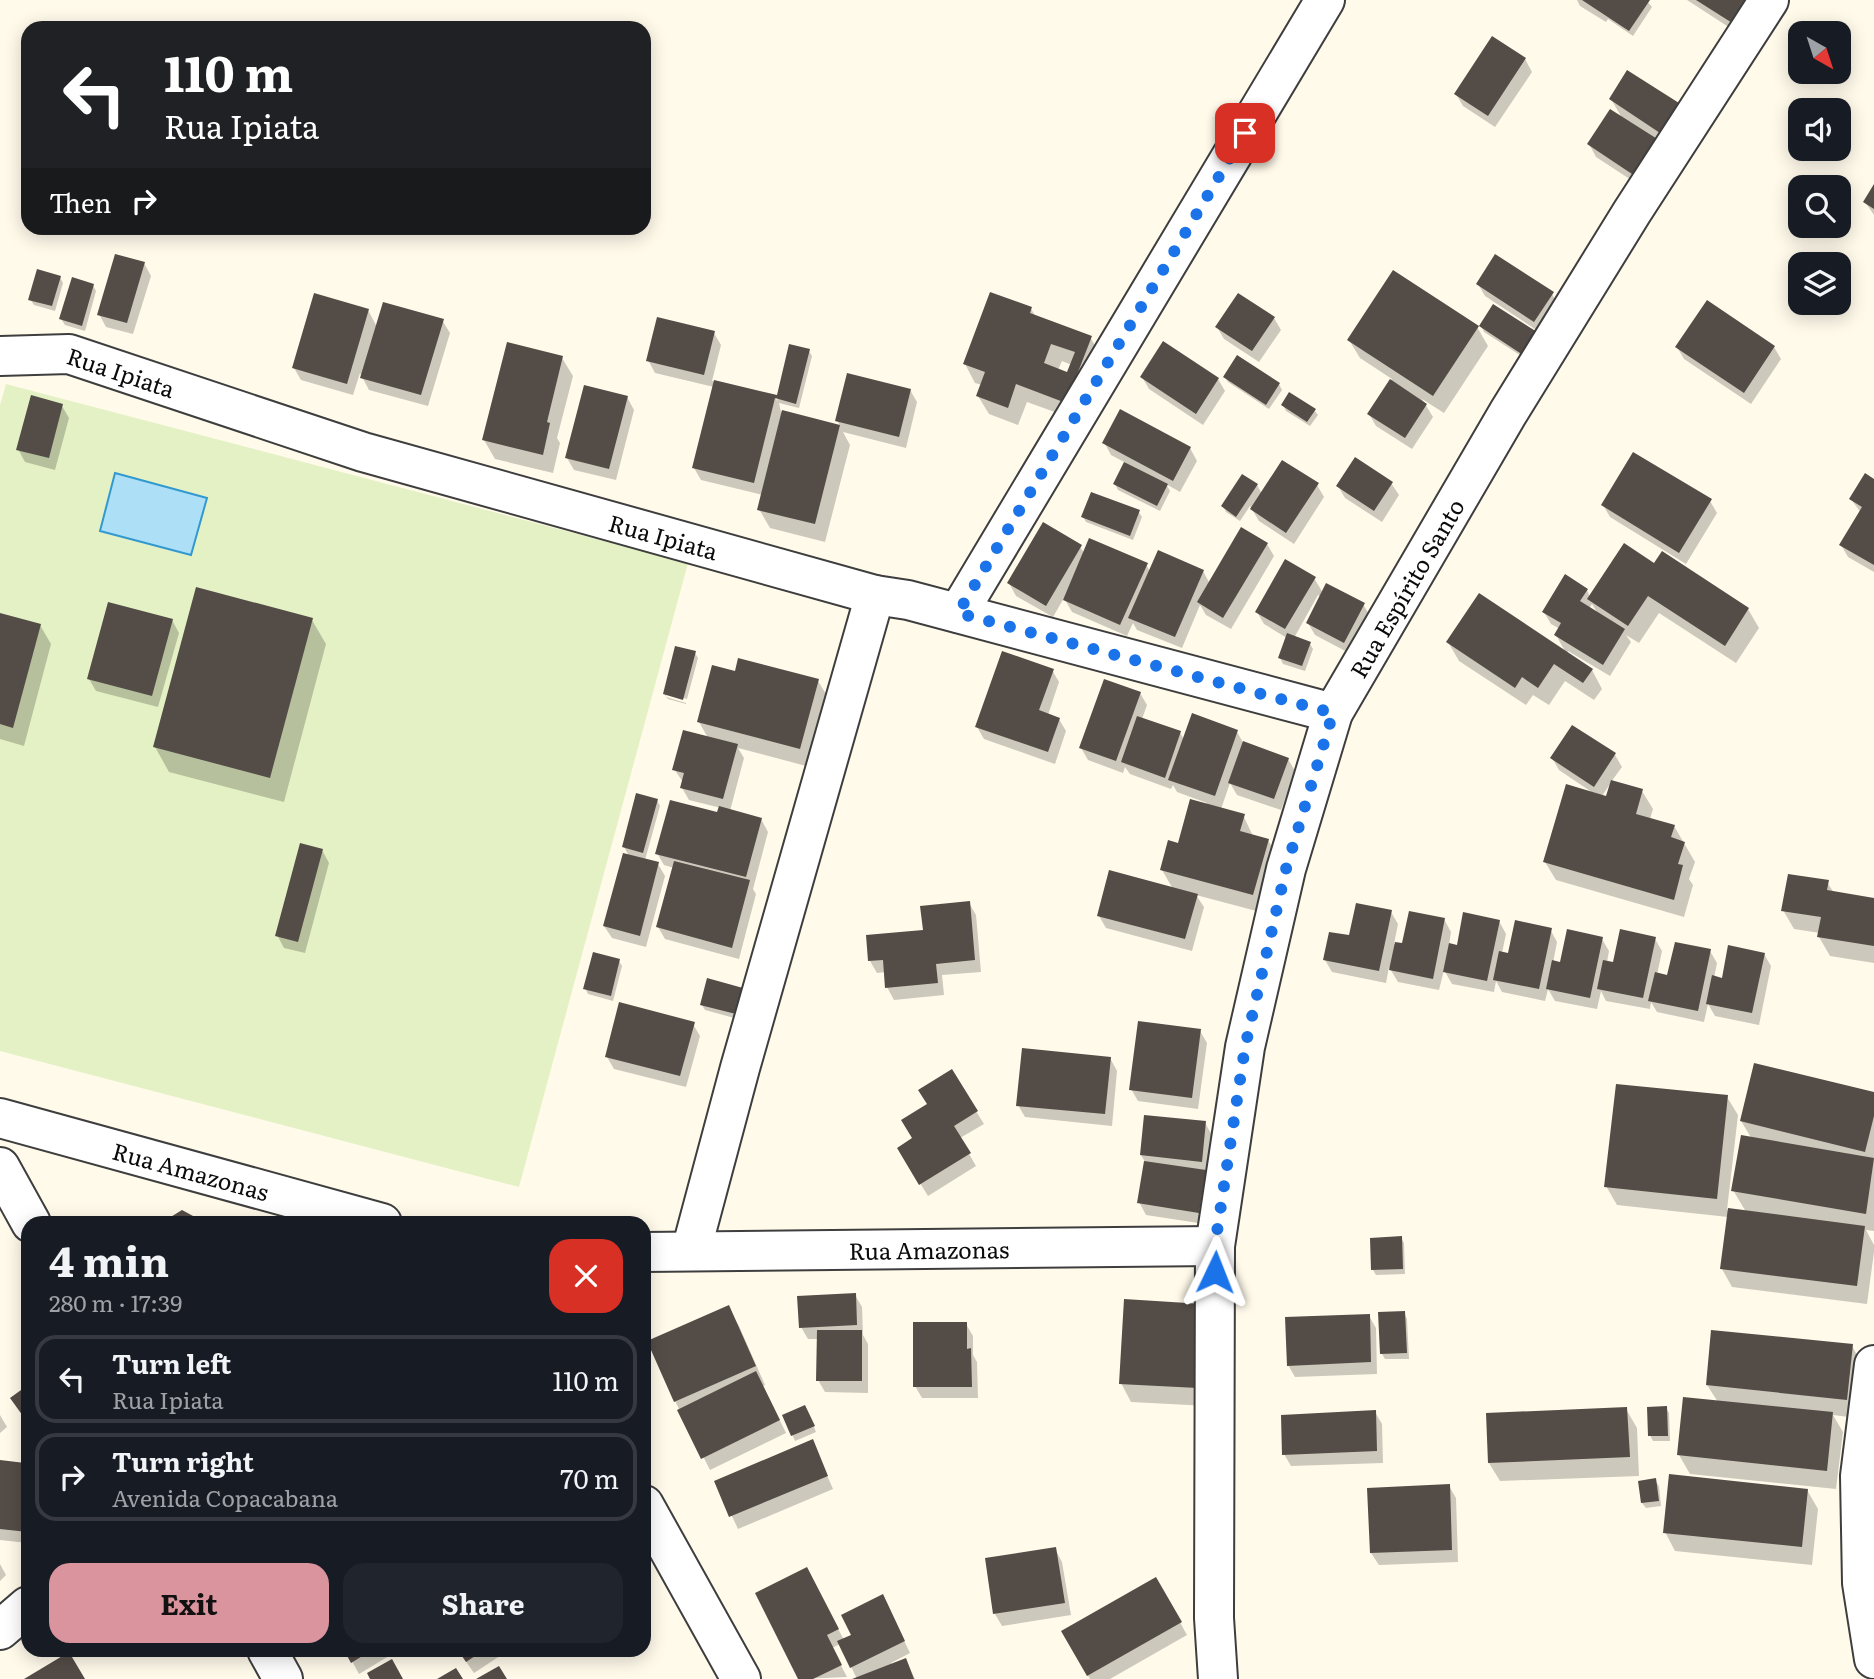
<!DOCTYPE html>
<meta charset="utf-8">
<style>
:root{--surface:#171b24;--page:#20242c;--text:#f1f3f6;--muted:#9ea1a6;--line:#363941;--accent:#da949d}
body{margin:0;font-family:Literata,serif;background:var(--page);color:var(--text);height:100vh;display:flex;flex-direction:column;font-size:26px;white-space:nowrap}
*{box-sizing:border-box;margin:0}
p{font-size:23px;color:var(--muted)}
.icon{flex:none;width:38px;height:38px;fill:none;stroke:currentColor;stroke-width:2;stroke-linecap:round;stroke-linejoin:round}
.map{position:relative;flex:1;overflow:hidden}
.details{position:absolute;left:21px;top:1216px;width:630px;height:441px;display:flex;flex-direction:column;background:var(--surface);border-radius:21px;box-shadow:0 4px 18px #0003}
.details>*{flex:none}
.hud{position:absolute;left:21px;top:21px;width:630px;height:214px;border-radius:21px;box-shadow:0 4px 18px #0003;background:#202124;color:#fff;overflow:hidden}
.needle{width:46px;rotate:141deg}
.tools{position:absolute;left:1788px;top:21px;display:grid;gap:14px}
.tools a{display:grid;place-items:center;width:63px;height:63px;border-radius:14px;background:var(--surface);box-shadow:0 4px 18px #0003;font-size:35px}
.pin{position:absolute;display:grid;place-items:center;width:60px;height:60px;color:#fff;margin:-30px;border-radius:14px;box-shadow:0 4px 10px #0006}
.me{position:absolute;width:77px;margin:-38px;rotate:2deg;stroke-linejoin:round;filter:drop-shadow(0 0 5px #0008)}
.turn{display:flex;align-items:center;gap:24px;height:147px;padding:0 28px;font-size:32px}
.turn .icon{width:91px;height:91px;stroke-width:2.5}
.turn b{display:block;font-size:49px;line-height:60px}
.then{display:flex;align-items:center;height:66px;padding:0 28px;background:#0003;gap:14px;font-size:26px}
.round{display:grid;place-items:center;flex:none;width:74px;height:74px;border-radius:21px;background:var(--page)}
.head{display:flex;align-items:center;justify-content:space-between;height:119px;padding:0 28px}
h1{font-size:42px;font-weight:700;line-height:52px}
.button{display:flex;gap:14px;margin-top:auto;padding:14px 28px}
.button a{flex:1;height:80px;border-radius:21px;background:var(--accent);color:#111;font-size:28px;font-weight:700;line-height:80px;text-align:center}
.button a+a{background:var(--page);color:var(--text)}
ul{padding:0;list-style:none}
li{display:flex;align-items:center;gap:21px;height:88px;margin:0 14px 10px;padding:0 14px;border:4px solid var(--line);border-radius:21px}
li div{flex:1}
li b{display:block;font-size:26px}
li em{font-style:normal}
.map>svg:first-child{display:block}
.pitch{fill:#e4f1c5}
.water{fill:#addff7;stroke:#3299d0;stroke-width:2}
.shadow{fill:#0003;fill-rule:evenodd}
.building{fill:#544c47;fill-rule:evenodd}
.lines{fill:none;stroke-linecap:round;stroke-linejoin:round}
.minor-casing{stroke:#3e3e3e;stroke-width:42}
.minor{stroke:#fff;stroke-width:38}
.route{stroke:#1a73e8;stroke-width:12;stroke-dasharray:0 21.6}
.labels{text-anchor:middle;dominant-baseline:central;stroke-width:7;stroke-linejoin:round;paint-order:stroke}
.street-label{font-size:23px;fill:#0b0b0b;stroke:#fff}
</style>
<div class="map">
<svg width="1874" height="1679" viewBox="0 0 1874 1679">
<rect width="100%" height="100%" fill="#fffaea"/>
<!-- pitch -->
<path class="pitch" d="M6 384 688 563 519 1187 0 1051V405Z"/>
<!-- water -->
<path class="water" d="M115 473 207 498 191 555 100 531Z"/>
<!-- shadow -->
<path class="shadow" d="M1577 0H1646L1652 7 1633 36 1608 19 1606 22 1580 6Z
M1687 0H1768L1744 37Z
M1525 59 1532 72 1495 127 1463 106 1456 94Z
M1611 99 1678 105 1685 117 1667 144 1656 137 1667 156 1645 189 1596 157 1589 144 1622 118Z
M1874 187V215L1865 202Z
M144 263 151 276 133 334 106 327 99 314Z
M60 277 63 283 55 311 34 305 30 299Z
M1478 284 1552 294 1559 306 1541 333 1485 296Z
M93 285 96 291 85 331 65 325 61 319Z
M1031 309 1036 317 1090 337 1101 356 1077 420 1027 402 1018 425 989 414 978 396 982 385 975 383 965 364ZM1062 361 1072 365 1068 374 1058 370Z
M368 310 377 327 442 320 450 333 428 406 369 390 360 373 353 395 301 380 294 368Z
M1274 318 1281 330 1259 362 1224 339 1217 327Z
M1481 326 1531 331 1532 328 1539 339 1526 359 1484 332Z
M1477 327 1488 346 1444 413 1422 399 1433 417 1412 449 1376 426 1369 414 1392 379 1360 358 1349 340Z
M714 333 721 345 712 381 775 396 777 401 790 346 809 351 812 356 799 408 779 403 781 412 840 426 837 420 910 390 917 402 906 448 843 432 850 445 825 542 770 528 759 509 763 495 701 480 694 468 714 387 655 373 648 360Z
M1677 347H1774L1781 359 1751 404 1684 359Z
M562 358 573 376 557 438 560 443 553 473 495 459 484 440Z
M1142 377 1218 379 1225 391 1203 425 1149 389Z
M1225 377 1279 384 1282 390 1269 409 1228 382Z
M627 397 634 410 616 480 574 470 567 458Z
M1283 405 1314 410 1318 415 1310 426 1286 411Z
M62 406 69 418 55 470 25 462 18 449Z
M1104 442 1190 448 1197 461 1180 492 1166 484 1170 491 1160 511 1118 490 1115 484 1126 463 1111 455Z
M1874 481V572L1848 557 1841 545 1861 513 1851 499Z
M1391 483 1399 495 1382 522 1345 498 1338 486Z
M1257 485 1262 494 1317 485 1324 497 1294 544 1259 521 1250 506 1240 521 1226 512 1223 506Z
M1710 501 1717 513 1686 564 1610 517 1603 505Z
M1138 511 1142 517 1133 540 1086 522 1083 517Z
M1267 544 1274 556 1231 629 1206 615 1200 605 1182 648 1137 630 1133 623 1127 636 1072 612 1064 598 1053 617 1016 596 1009 583 1080 547 1085 554 1146 565 1150 571H1203L1210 584Z
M1654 565 1748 609 1759 628 1736 663 1659 613 1639 643 1626 635 1631 642 1610 676 1568 651 1567 653 1592 670 1602 689 1594 700 1565 681 1549 705 1533 695 1526 705 1459 661 1448 642 1566 653 1556 635 1560 629 1551 624 1544 612 1587 590 1590 597ZM1592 604 1598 614 1589 609Z
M1314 578 1323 593 1363 604 1370 616 1351 654 1315 635 1308 623 1321 597 1318 595 1294 638 1310 644 1313 649 1305 671 1283 664 1280 658 1287 638 1264 624 1257 612Z
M0 615 40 625 51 644 24 746 0 739Z
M172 620 179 633 158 707 96 691 89 679Z
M312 620 326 644 284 802 169 772 155 747Z
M695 653 698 658 687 699 666 693V697L665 694Z
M1052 670 1059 682 1048 715 1059 719 1066 731 1055 764 984 739 977 727Z
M736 673 818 681 829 699 810 767 738 748 744 758 730 811 761 819 768 832 753 889 756 894 739 959 665 939 658 927 674 868 664 865 657 853 719 814 721 808 689 800 682 788 683 782 674 769 708 738 699 722Z
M1140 693 1147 705 1142 719 1180 732 1184 740 1237 732 1244 744 1288 759 1295 771 1281 810 1237 795 1230 783 1221 809 1243 815 1253 836 1268 840 1279 859 1264 913 1196 895 1204 907 1192 951 1106 928 1099 916 1173 889 1162 870 1207 803 1177 792 1173 785 1171 789 1130 774 1125 767 1123 773 1088 760 1081 748Z
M666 697 686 703V704L668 699Z
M1615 755 1622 767 1611 782 1642 791 1653 809 1650 819 1674 826 1695 862 1689 879 1693 885 1684 917 1556 880 1545 862 1593 793 1559 770 1552 758ZM1610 784 1607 798 1602 796Z
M657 800 660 806 645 860 658 864 665 876 646 947 612 938 604 926 629 856 624 847Z
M322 850 329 863 305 953 284 948 277 935Z
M1827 882 1834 893 1874 899V963L1830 956 1819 937 1820 933 1794 929 1783 910Z
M969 903 976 915 981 972 942 975 944 995 894 1000 887 987 886 972 877 973 870 961 868 937 924 931Z
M1391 912 1398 924 1394 944 1404 945 1444 919 1451 932 1449 945 1458 947 1499 921 1506 934 1502 953 1510 955 1550 929 1557 942 1553 963 1561 964 1602 939 1609 951 1607 962 1615 964 1655 939 1662 951 1657 975 1669 977 1710 951 1717 963 1714 978 1723 980 1764 954 1771 966 1759 1025 1715 1016 1708 1004 1704 1022 1657 1012 1651 1002 1650 1009 1606 1001 1601 991 1597 1009 1555 1001 1548 989 1545 1001 1502 992 1496 981 1494 992 1452 984 1444 970 1439 990 1398 982 1389 967 1386 983 1332 972 1325 960 1350 938Z
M619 961 622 966 613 1001 588 994 585 988Z
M742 989 738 1019 705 1010 702 1005Z
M693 1024 700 1036 686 1087 614 1069 607 1057Z
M1200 1031 1207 1043 1198 1109 1138 1101 1131 1089Z
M1110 1058 1117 1071 1112 1126 1025 1117 1018 1105Z
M951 1071 984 1124 960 1138 976 1166 928 1196 899 1149 914 1139 928 1105Z
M1874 1094V1231L1866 1230 1874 1245V1252L1867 1304 1732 1287 1722 1269 1728 1217 1617 1205 1606 1186 1727 1097 1738 1115 1727 1210 1746 1212 1733 1190 1752 1139 1741 1121Z
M1205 1123 1212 1135 1208 1173H1206L1212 1184 1205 1224 1146 1215 1139 1202 1145 1162 1141 1155Z
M1401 1238 1404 1243 1405 1274 1376 1275 1373 1270Z
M855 1295 862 1307 863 1335 868 1344V1393L825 1392 818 1380V1339H808L801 1327Z
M728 1307 739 1326 765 1385 763 1386 786 1433 710 1470 675 1401Z
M1404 1313 1407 1319 1409 1359H1385L1382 1354Z
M1369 1316 1376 1328 1377 1374 1295 1377 1288 1365Z
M966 1324 973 1336V1355L977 1362 978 1398H922L915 1386Z
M1213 1324 1208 1406 1131 1402 1121 1383Z
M1852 1346 1862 1364 1857 1418 1833 1415 1843 1432 1836 1489 1690 1474 1679 1455 1718 1402 1707 1385Z
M1666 1408 1669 1413 1670 1441H1653L1650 1435Z
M1626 1409 1637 1428 1639 1476 1500 1481 1489 1463Z
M808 1412 816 1432 795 1441 784 1416Z
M1375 1412 1382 1424 1383 1463 1291 1466 1284 1454Z
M0 1415 7 1427 0 1433Z
M812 1441 833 1489 738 1529 716 1482Z
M0 1461 24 1464 28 1471V1543L0 1540Z
M1655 1480 1659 1486 1661 1506 1646 1508 1642 1503 1640 1483Z
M1449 1486 1456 1498 1458 1562 1379 1565 1371 1553Z
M1807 1490 1818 1509 1812 1565 1675 1551 1665 1532Z
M1055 1549 1062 1562 1071 1615 1002 1626 995 1614Z
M0 1564 6 1575 0 1581Z
M1156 1579 1187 1635 1110 1679H1090L1064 1632Z
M813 1581 844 1640 889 1609 910 1653 891 1663 892 1665 906 1660 915 1679H857L840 1644 832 1648 847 1677 799 1679Z
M346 1650H399L359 1674Z
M458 1650H509L474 1673Z"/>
<!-- building -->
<path class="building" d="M1582 0H1650L1629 31Z
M1696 0H1754L1737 26Z
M1492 36 1526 58 1488 116 1454 94Z
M1627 70 1679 103 1660 133 1609 99Z
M1610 109 1662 142 1638 178 1587 144Z
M1874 184V209L1863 202Z
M115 254 145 262 127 323 97 315Z
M1495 254 1554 292 1534 322 1476 284Z
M37 269 61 276 52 306 28 300Z
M1393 270 1479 326 1433 396 1347 340Z
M72 277 94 284 82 326 59 319Z
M990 292 1032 307 1030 313 1092 336 1066 403 1016 384 1008 408 976 396 985 372 963 364ZM1051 344 1075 352 1067 372 1044 363Z
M314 293 369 309 347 384 292 368Z
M1238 293 1275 317 1252 351 1215 327Z
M1707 300 1775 346 1744 393 1675 347Z
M383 302 444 319 421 395 360 378Z
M1493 304 1537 332 1523 355 1479 326Z
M657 317 715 331 704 375 646 361Z
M1163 341 1219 378 1196 414 1140 377Z
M507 342 563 356 547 422 550 423 543 455 482 440Z
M789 344 810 349 796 404 775 398 754 483 692 468 714 380 777 395Z
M1237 355 1280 383 1266 405 1223 377Z
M847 373 911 389 899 437 835 421Z
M1390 379 1427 404 1405 438 1367 414Z
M584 385 628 396 609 469 565 458Z
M1289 392 1316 409 1307 422 1281 405Z
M31 395 63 404 49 458 16 450Z
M1120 409 1191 447 1173 481 1102 443Z
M782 410 840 425 815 524 757 510Z
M1633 452 1712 499 1679 553 1601 505Z
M1355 457 1393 482 1374 511 1336 486Z
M1282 460 1319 483 1286 533 1250 509Z
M1124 462 1168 484 1157 506 1113 484Z
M1865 473 1874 479V565L1839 545 1862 507 1849 499Z
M1242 474 1258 484 1236 517 1221 506Z
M1091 492 1140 510 1130 536 1081 517Z
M1043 522 1082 545 1046 606 1007 583Z
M1241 527 1268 543 1223 618 1197 602Z
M1089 538 1148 563 1120 625 1063 600Z
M1624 543 1654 563 1662 551 1749 608 1725 646 1648 596 1628 626 1587 599Z
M1158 550 1204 570 1175 637 1128 618Z
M1285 559 1316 577 1285 629 1255 612Z
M1565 574 1588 589 1580 601 1625 629 1603 665 1554 635 1561 623 1542 612Z
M1326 583 1365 603 1344 643 1306 623Z
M196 587 313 618 270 778 153 747Z
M1479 593 1593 669 1583 683 1554 664 1538 688 1522 677 1515 688 1446 642Z
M108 602 173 619 152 696 87 679Z
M0 613 41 624 13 728 0 724Z
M1287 633 1311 642 1302 666 1278 658Z
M675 646 696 651 683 700 663 694Z
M1002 651 1054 669 1039 710 1060 718 1048 752 975 727Z
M738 658 819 679 800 749 697 722 712 665 735 671Z
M1104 679 1141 692 1116 761 1079 748Z
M1192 713 1238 730 1215 796 1168 780Z
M1137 716 1181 731 1165 778 1121 762Z
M1572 725 1616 753 1594 787 1550 758Z
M683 730 738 744 723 799 680 788 684 773 672 770Z
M1243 741 1289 758 1274 799 1228 783Z
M1611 780 1643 789 1636 814 1675 825 1671 837 1685 842 1678 864 1683 865 1674 900 1543 862 1566 784 1606 796Z
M636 793 658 799 643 853 622 847Z
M1190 799 1245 814 1240 831 1269 839 1253 895 1160 870 1168 840 1178 843Z
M670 800 717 812 719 806 762 818 746 877 655 854Z
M300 843 323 849 298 942 275 936Z
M623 853 659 862 640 936 603 926Z
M674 861 750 880 732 948 656 927Z
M1109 870 1198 894 1185 939 1097 916Z
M1788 874 1829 880 1827 890 1874 898V946L1817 937 1821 917 1781 911Z
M970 901 975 960 936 964 938 983 885 988 883 960 868 961 866 935 923 930 920 906Z
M1356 903 1392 910 1379 971 1323 960 1329 932 1349 935Z
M1409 911 1445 918 1433 979 1389 970 1395 942 1402 943Z
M1463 912 1500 920 1487 981 1443 972 1449 943 1457 945Z
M1515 920 1552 928 1539 989 1493 980 1499 951 1508 953Z
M1567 929 1603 937 1590 998 1546 989 1552 960 1560 962Z
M1620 929 1656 937 1643 998 1597 989 1603 960 1613 962Z
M1675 942 1711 949 1698 1011 1648 1001 1655 972 1667 975Z
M1728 945 1765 953 1752 1013 1706 1004 1712 975 1722 978Z
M593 952 620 959 611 996 583 989Z
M707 978 743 988 736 1014 700 1005Z
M619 1002 695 1022 680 1076 605 1057Z
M1138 1021 1201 1029 1192 1098 1129 1090Z
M1022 1048 1111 1057 1105 1114 1016 1106Z
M1754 1063 1874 1092V1116L1865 1152 1740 1121Z
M952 1069 978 1111 954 1126 971 1153 919 1185 897 1148 912 1138 901 1120 927 1104 918 1090Z
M1616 1084 1728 1095 1717 1199 1604 1187Z
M1144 1115 1206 1121 1202 1162 1140 1155Z
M1741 1135 1874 1158 1866 1214 1731 1191Z
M1144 1161 1206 1170 1199 1213 1137 1203Z
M1728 1208 1865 1226 1857 1286 1720 1269Z
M182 1210 206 1223H161Z
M1402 1236 1403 1269 1371 1270 1370 1238Z
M856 1293 857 1325 799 1328 797 1296Z
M1124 1299 1203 1304 1198 1388 1119 1384Z
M729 1305 756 1366 674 1402 647 1341Z
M1405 1311 1407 1353 1380 1354 1378 1312Z
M1370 1314 1371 1362 1287 1366 1285 1317Z
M913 1322H967V1349L971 1348 972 1387H913Z
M817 1330H862V1381H816Z
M1711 1330 1853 1344 1847 1400 1706 1385Z
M756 1371 780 1420 701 1459 677 1410Z
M28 1385V1423L10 1398Z
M1683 1397 1833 1412 1827 1471 1677 1455Z
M805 1405 815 1426 791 1436 782 1415Z
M1667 1406 1668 1436H1648L1647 1407Z
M1627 1407 1630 1457 1488 1463 1486 1413Z
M1376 1410 1377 1451 1282 1455 1281 1415Z
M813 1439 828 1476 729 1517 714 1481Z
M0 1460 25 1463 22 1485 28 1486V1532L0 1529Z
M1669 1474 1808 1489 1802 1547 1663 1533Z
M1656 1478 1659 1501 1641 1503 1638 1481Z
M1450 1484 1452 1550 1370 1553 1367 1488Z
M1056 1547 1065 1603 993 1614 985 1558Z
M807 1567 839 1629 827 1635 842 1665 813 1679H798L755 1593Z
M1156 1577 1182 1622 1087 1676 1061 1631Z
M883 1594 905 1641 850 1668 837 1641 851 1635 841 1615Z
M344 1650H372L351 1663Z
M458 1650H484L466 1662Z
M69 1652 85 1679H24Z
M906 1658 914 1679H852Z
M392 1659 403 1679H370L367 1673Z
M499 1666 507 1679H476Z
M456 1668 463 1679H437Z"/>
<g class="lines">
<defs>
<g id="minor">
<path id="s1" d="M0 356 69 354 363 452 875 595 908 600 1333 713"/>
<path d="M958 613 1325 0"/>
<path id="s2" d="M0 1118 382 1223"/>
<path d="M0 1167 31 1223"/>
<path d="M691 1251 740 1068 875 595"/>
<path id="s3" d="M644 1252 1215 1246"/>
<path d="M1874 1365 1860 1476 1862 1583 1874 1659"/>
<path d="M644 1505 741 1679"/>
<path d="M0 1630 28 1606"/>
<path d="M267 1650 283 1679"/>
<path id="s4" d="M1218 1679 1214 1618 1215 1246 1245 1047 1286 869 1333 713 1508 413 1632 212 1769 0"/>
</g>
</defs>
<!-- minor casing -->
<use href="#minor" class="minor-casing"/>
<!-- minor -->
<use href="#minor" class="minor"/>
</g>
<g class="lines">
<!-- route -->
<path class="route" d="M1215 1272V1245L1245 1047 1286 869 1333 713 958 613 1245 133"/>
</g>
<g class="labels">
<!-- street labels -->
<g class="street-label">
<text stroke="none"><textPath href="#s1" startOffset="124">Rua Ipiata</textPath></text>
<text stroke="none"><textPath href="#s1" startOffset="691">Rua Ipiata</textPath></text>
<text stroke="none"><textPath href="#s4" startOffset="1125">Rua Espírito Santo</textPath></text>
<text stroke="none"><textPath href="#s2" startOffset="198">Rua Amazonas</textPath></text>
<text stroke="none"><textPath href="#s3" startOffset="285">Rua Amazonas</textPath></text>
</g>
</g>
</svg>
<div class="tools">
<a><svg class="needle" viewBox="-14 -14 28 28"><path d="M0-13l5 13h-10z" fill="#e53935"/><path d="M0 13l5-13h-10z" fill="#9ea1a6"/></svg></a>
<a><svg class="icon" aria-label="sound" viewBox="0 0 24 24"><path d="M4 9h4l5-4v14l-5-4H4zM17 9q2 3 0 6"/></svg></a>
<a><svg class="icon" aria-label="search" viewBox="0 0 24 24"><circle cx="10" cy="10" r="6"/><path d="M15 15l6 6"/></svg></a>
<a><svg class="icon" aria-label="layers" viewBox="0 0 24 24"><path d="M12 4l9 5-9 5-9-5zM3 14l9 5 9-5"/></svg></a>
</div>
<div class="pin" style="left:1245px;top:133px;background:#d93025"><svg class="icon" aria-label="arrive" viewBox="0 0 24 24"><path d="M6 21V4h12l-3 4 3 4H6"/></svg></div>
<svg class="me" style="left:1215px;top:1272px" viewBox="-20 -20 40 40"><path d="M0-17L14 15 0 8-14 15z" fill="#1a73e8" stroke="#fff" stroke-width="4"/></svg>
<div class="hud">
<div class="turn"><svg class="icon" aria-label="left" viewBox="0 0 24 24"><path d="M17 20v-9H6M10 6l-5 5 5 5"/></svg><div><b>110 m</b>Rua Ipiata</div></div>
<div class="then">Then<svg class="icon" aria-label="right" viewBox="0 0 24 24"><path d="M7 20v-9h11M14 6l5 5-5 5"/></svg></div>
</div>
<section class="details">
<div class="head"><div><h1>4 min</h1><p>280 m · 17:39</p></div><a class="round" style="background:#d93025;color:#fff"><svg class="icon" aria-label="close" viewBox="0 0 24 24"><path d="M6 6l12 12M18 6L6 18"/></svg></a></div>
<ul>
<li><svg class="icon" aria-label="left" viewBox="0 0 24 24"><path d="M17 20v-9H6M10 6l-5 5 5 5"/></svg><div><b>Turn left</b><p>Rua Ipiata</p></div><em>110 m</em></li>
<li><svg class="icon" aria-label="right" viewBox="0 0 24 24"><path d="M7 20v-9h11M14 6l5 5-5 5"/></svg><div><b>Turn right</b><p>Avenida Copacabana</p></div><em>70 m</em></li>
</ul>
<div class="button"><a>Exit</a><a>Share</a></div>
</section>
</div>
